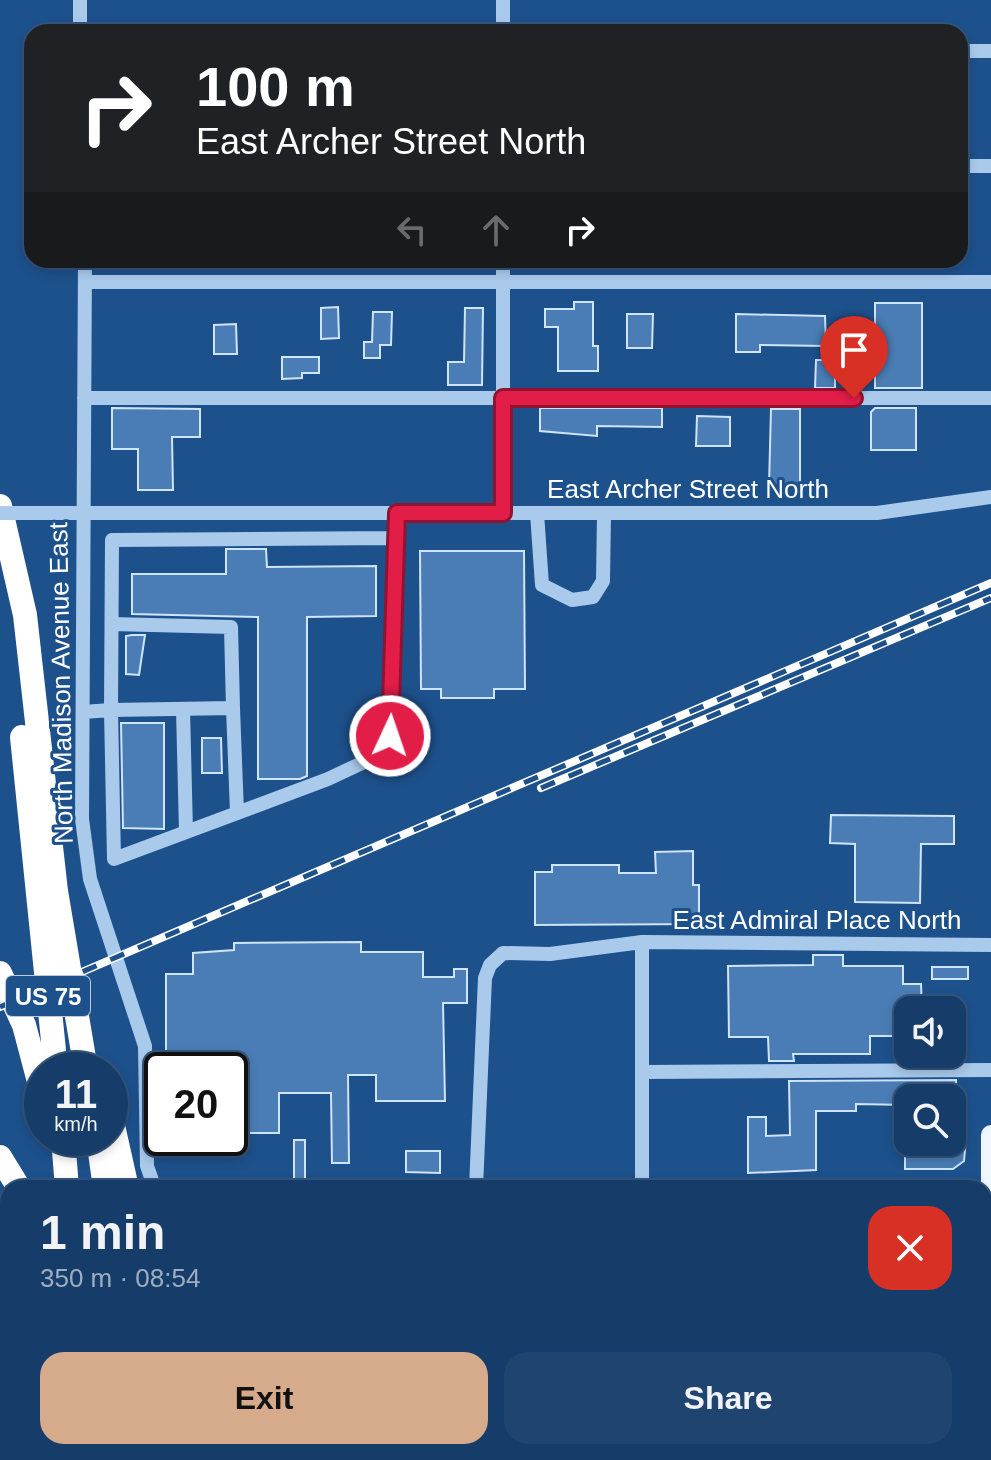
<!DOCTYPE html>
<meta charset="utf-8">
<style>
:root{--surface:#163d69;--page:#1f446f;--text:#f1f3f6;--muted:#9eaec0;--line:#35567d;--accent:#d6ab8b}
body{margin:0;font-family:Helvetica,sans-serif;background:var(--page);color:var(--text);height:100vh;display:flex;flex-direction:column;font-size:30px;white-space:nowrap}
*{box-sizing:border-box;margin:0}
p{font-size:26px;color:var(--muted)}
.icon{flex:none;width:44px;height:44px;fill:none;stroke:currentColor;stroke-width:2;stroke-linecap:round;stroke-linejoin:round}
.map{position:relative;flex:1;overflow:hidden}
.details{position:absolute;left:0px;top:1180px;width:992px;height:280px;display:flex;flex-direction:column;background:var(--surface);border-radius:24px 24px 0 0;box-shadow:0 4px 12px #0003,0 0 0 2px var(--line)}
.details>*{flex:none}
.top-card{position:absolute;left:24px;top:24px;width:944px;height:244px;border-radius:24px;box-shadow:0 4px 12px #0003,0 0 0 2px var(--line);background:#202124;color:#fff;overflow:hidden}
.controls{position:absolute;left:894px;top:996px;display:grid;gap:16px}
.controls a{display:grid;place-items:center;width:72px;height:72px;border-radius:16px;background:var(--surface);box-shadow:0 4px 12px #0003,0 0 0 2px var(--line);font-size:40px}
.speed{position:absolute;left:24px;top:1052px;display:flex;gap:16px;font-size:40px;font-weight:700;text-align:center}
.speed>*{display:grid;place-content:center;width:104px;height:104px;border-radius:50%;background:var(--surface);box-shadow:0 4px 12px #0003,0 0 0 2px var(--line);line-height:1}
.speed small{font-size:20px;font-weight:400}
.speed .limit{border:4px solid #111;border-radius:12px;background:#fff;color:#111}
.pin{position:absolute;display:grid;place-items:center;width:68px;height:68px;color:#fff;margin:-82px -34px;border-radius:50% 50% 50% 0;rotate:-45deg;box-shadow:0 0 8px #0007}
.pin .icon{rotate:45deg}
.me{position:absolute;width:88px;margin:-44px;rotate:3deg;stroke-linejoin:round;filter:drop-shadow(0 0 6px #0008)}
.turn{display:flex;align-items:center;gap:28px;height:168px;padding:0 40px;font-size:36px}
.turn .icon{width:104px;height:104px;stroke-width:2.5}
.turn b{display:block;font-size:56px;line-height:68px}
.lanes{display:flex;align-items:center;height:76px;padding:0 40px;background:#0003;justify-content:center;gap:40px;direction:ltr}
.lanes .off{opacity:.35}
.round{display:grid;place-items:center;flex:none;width:84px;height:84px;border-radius:24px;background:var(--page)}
.summary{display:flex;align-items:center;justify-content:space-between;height:136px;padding:0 40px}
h1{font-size:48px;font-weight:700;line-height:60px}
.cta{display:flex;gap:16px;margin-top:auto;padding:16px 40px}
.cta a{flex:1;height:92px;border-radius:24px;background:var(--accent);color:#111;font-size:32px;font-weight:700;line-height:92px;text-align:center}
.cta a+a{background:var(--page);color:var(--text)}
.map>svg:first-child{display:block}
.building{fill:#4a7db5;stroke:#cfe3f9;stroke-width:2}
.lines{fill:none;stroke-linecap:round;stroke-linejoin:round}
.minor{stroke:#aacaec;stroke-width:14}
.major{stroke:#eff6ff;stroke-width:20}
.highway{stroke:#fff;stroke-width:24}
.rail-casing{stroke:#fff;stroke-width:8}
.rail{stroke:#1d518c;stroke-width:5;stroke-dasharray:15;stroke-linecap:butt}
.minor-bridge{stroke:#aacaec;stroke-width:14}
.route-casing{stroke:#92132f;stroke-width:20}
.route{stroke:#e11d48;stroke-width:14}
.labels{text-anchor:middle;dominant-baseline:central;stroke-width:6;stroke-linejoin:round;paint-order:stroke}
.shield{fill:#1d518c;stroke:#bbcbdc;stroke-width:2}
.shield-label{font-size:24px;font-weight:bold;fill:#fff}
.street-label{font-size:26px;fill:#fff;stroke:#1d518c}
</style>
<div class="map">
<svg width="991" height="1460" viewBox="0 0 991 1460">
<rect width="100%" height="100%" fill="#1d518c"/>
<!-- building -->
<path class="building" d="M574 302H593V346H598V371H558V327H545V309H574Z
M875 303H922V388H875Z
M338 307 339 338 321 339V308Z
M465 308H483L482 385H448V362H464Z
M373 312H392L391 345H380V358H364V342H372Z
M627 314H653L652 348H627Z
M736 314 825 316 826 346 760 345V352H736Z
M236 324 237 354H214V325Z
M282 357H319V373H302V378L282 379Z
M816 360H835V388H815Z
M112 408 200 409V437H172L173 490H138V449H112Z
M540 408H662V427L597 426V436L540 431Z
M875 408H916V450H871V412Z
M771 409H800V486H769Z
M697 416 730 417V446H696Z
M226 549H266L267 567 376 566V616L307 617V776L300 779H258V617L132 614V574H226Z
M420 551H524L525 689H494V698H441V689H421Z
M132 635H145L139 675 126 674V636Z
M121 723H164V829L123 828Z
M202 738H221L222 773H202Z
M831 815 954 816V844H921L920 903 855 902V844L830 843Z
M693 851V885H699V924L535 925V872H552V865H619V873H656L655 852Z
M361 942V952H423V977H454V969H467V1003H443L445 1101H376V1075H348L349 1163H332L331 1093H279V1133H230V1070H166V974H193V953L234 950V943Z
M813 955H843V966H903V984H921L922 1010H908V1017H899V1036H870V1054H793L794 1061H769L768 1037H729L728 966 813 965Z
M932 967H968V979H932Z
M956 1080V1098H908V1105L856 1104V1111H816V1170L748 1173V1117H766V1136L790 1135 789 1081Z
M952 1128H967L964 1161 953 1169H905V1142H952Z
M294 1140H305V1180H294Z
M406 1151H440V1173L406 1172Z"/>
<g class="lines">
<!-- minor -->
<path class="minor" d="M80 0V32
M503 32V0
M960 51H991
M960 166H991
M85 260 82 819 90 879 145 1046 147 1166 153 1183 160 1188
M85 282H991
M84 398H991
M50 513H877L991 497
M503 513V260
M537 513 542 585 572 600 593 597 603 581 604 514
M112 624 231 627 233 708
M183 709 186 832
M83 712 111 710 114 859 328 779 377 756 390 736 397 513
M237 813 233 708 111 710 112 540 397 538
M643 1072 991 1070
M476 1188 485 978 490 965 503 953 550 954 642 942 991 945
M642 1188V942
M775 1452V1460
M364 1460 391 1452
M642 1460V1452"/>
<!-- major -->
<path class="major" d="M991 1135V1200
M0 1440 8 1437
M980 1452 981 1460"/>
<!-- highway -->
<path class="highway" d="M0 506 25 615 56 891 86 1070
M22 737 56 1070
M0 973 24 1025 42 1093
M110 1112 127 1188
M63 1138 67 1188
M98 1138 105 1188
M0 1157 19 1188
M0 1210 8 1228
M984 1279H991
M984 1308H991
M0 1333 8 1335
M984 1358H991
M0 1379 8 1366
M67 1460 74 1452
M142 1460V1452
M242 1460 256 1452
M307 1460 321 1452"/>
<defs>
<path id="rail" d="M541 788 991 598
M0 1007 991 583"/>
</defs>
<!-- rail casing -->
<use href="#rail" class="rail-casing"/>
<!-- rail -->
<use href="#rail" class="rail"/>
<!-- minor-bridge -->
<path class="minor-bridge" d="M0 513H50"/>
</g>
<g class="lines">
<defs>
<path id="route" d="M390 736 397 513H503V398H854"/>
</defs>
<!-- route casing -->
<use href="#route" class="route-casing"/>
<!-- route -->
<use href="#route" class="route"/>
</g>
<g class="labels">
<!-- shield labels -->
<rect class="shield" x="6" y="976" width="84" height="40" rx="6"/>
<g class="shield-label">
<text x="48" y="996">US 75</text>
</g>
<!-- street labels -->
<g class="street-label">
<text x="688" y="489">East Archer Street North</text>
<text transform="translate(61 683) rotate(-91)">North Madison Avenue East</text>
<text x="817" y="920">East Admiral Place North</text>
</g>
</g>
</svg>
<div class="controls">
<a><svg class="icon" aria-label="sound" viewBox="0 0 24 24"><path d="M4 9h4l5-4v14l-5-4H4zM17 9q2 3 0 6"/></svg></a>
<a><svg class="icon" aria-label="search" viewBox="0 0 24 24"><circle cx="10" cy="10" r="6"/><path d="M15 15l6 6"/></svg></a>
</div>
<div class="speed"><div>11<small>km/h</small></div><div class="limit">20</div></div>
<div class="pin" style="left:854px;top:398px;background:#d93025"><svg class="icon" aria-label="arrive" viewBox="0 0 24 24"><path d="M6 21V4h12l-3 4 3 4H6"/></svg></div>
<svg class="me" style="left:390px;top:736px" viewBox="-20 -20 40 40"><circle r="17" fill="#e11d48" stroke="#fff" stroke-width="3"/><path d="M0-11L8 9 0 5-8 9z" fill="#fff"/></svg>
<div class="top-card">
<div class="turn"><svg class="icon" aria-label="right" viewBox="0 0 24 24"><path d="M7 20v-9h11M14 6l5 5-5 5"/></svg><div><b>100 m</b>East Archer Street North</div></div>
<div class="lanes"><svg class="icon off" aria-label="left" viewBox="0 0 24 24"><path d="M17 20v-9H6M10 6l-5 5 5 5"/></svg><svg class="icon off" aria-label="ahead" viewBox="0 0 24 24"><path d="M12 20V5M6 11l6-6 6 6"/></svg><svg class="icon" aria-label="right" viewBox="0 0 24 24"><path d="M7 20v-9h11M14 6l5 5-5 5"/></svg></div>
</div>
<section class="details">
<div class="summary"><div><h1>1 min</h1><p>350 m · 08:54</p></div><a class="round" style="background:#d93025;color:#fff"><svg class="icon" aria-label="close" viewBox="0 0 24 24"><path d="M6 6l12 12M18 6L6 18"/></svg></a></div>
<div class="cta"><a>Exit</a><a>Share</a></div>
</section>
</div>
